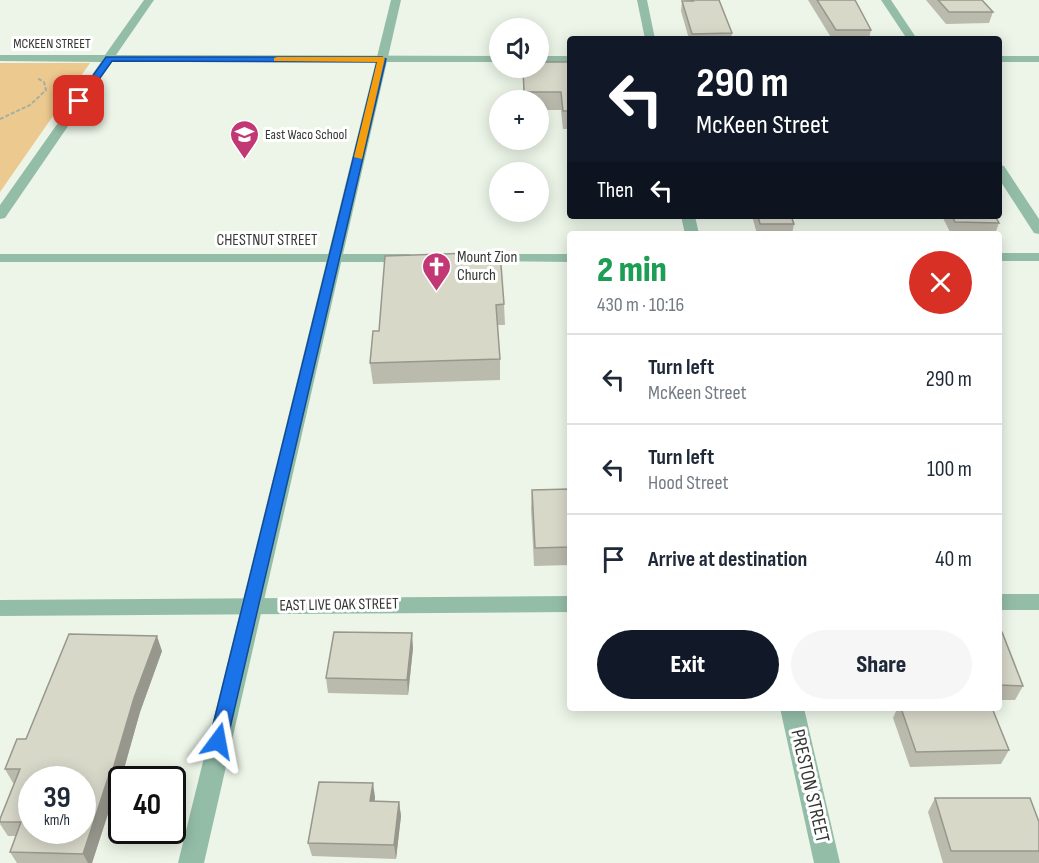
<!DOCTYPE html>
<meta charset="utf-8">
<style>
:root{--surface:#fff;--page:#f6f6f7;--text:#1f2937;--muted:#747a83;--line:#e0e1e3;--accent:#111827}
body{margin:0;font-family:"Sofia Sans Condensed",sans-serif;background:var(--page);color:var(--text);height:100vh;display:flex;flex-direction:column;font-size:22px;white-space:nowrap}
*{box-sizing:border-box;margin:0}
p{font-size:20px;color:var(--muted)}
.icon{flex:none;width:33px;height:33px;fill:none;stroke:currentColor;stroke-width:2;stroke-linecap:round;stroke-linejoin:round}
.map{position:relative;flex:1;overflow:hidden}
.panel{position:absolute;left:567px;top:231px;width:435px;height:480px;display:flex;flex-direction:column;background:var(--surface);border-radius:6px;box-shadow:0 3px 15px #0003}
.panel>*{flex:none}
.hud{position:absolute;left:567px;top:36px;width:435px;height:183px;border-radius:6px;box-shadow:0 3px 15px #0003;background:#111827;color:#fff;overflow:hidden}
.buttons{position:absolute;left:489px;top:18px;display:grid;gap:12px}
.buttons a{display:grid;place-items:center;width:60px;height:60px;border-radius:50%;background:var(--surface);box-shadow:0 3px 15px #0003;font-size:30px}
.speed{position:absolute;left:18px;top:766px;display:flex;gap:12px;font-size:30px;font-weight:700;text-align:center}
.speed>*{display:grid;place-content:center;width:78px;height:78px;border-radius:50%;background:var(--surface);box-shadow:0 3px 15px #0003;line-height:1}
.speed small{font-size:15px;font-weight:400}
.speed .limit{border:3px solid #111;border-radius:9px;background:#fff;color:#111}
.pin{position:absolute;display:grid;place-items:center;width:51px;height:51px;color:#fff;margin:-26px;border-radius:12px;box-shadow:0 3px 9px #0006}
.me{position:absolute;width:66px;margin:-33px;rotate:13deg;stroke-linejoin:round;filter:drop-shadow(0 0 4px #0008)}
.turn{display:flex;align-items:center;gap:21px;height:126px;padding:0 30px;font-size:27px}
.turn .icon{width:78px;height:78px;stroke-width:2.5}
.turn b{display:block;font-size:42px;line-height:51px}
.then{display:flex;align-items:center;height:57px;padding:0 30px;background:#0003;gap:12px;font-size:22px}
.round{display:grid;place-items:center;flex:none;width:63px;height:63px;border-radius:32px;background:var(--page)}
.headline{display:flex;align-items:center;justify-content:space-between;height:102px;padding:0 30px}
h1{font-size:36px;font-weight:800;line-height:45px;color:#1e9e55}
.primary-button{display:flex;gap:12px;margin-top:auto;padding:12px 30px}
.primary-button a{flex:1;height:69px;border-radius:36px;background:var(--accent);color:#fff;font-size:24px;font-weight:800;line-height:69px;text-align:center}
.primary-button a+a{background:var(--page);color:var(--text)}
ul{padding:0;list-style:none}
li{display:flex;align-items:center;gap:18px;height:90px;padding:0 30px;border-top:2px solid var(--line)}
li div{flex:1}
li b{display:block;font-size:22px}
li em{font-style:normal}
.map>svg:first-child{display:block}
.green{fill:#ecc98e}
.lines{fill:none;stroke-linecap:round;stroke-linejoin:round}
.path{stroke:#a7aea4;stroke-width:2;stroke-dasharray:4 2;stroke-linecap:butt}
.minor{fill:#94bda8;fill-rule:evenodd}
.tertiary{fill:#94bda8;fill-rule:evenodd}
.wall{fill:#babaad}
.shaded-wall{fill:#97978d}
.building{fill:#d8d8c9;stroke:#97978d;stroke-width:1.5;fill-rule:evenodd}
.route{fill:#1a73e8;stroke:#114b97;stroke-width:1.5}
.slow{fill:#f59e0b}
.labels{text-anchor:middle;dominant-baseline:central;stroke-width:6;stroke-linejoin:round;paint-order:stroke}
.far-street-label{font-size:14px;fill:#343732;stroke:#fff}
.far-poi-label{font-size:14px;fill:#343732;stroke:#fff;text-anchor:start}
.street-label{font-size:16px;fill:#343732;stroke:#fff}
.poi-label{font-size:16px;fill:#343732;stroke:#fff;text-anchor:start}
.near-street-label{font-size:20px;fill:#343732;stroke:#fff}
</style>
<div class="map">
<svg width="1039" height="863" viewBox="0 0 1039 863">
<rect width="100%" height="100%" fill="#ecf5e8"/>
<!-- green -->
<path class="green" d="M0 63H90L0 192Z"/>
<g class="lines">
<!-- path -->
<path class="path" d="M0 119 30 105 46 90 44 82 37 78"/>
<!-- minor -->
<path class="minor" d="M144 0H154L116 55 500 56V62H112L5 218 0 219V205L101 62 0 61V55H105Z
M637 0H647L655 39H645Z
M881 0H891L917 39H907Z
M538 56H570V62H538Z
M999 56H1039V62H999Z
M999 165 1004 166 1039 219V234L1034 233 999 179Z
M681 216H695L699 234H685Z
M999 253H1039V261H999Z
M0 254H409L416 258 409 262H0Z
M476 254H570V262L471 261 469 258Z
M999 594H1039V610H999Z
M570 596V612L0 616V600Z
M780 708H804L840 863H814Z"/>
<!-- tertiary -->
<path class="tertiary" d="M391 0H401L204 863H178Z"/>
</g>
<!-- wall -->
<path class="wall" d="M686 0H719L732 33 731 39H689L681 11 682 1H686Z
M808 0H855L871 30 869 39H832Z
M926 0H982L993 12 989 23 946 24Z
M570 62V129H563L561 110H538V100H524L523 68Z
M752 216H791L794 224 792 234H757Z
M942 216H995L999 223 995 234H951Z
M385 256 504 304 505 325H497L500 359V380L373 384 370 363 379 331Z
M570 489V565L534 566 531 508 532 490Z
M999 632 1023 686 1015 700H999Z
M413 648 408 695 328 693 326 678Z
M162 651 140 712 120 783H118L92 863H17L10 852 16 836H8L0 824 14 783H13L5 769Z
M895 708H992L1009 750 1001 764 910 767 893 718 896 711Z
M375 797V801L399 802 401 816 396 859 312 856 308 843Z
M935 798 1039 822V863H943L928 812Z"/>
<!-- shaded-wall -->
<path class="shaded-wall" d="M412 633 413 648 408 695 407 680Z
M157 636 162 651 140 712 120 783 113 769 134 698Z
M111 769 118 783 92 863H88L83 854Z
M373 783 375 797 373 815 370 801Z
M399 802 401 816 396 859 394 845Z"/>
<!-- building -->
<path class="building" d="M692 0H719L732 33 692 34 682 1H693Z
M817 0H855L871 30H836Z
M938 0H982L993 12H949Z
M538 62H570V111H563L561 92H524L523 68H538Z
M758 216H791L794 224H760Z
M952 216H995L999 223 955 222Z
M500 252 504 304 496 305 500 359 370 363 373 331H379L385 256Z
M570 489V547L535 548 532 490Z
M334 632 412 633 407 680 326 678Z
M999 632H1002L1023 686 999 685Z
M69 634 157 636 134 698 113 769H111L83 854 10 852 21 822H0V819L20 769H5L17 739H26ZM32 780H82V831H32Z
M901 708H992L1009 750 916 752Z
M319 782 373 783 370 801 399 802 394 845 308 843Z
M935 798H1030L1039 822V851H951Z"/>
<!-- route -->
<path class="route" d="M106 57H382L386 59 227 741 225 746 218 749 212 746 209 741 377 62 112 61 82 103H76L75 101Z"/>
<!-- slow -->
<path class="slow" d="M277 57H385L362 159 354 157 377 62 274 61V58Z"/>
<!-- icons -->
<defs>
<symbol id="school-pin" viewBox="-11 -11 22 30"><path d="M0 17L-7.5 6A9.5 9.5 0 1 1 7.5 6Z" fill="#c13875" stroke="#fff"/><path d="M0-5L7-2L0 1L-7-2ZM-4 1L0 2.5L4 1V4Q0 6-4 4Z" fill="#fff"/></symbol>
<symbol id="church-pin" viewBox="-11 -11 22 30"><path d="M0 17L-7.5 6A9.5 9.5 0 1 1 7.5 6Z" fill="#c13875" stroke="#fff"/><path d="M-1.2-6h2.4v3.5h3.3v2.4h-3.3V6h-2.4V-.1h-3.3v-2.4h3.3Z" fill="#fff"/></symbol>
</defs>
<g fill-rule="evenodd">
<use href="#school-pin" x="228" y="118" width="33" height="45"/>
<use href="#church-pin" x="420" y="250" width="33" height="45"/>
</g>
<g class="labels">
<!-- far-street labels -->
<g class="far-street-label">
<text x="52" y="43">MCKEEN STREET</text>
</g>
<!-- far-poi labels -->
<g class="far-poi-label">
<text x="265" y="134">East Waco School</text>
</g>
<!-- street labels -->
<g class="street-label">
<text x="267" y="240">CHESTNUT STREET</text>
<text transform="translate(339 605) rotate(-1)">EAST LIVE OAK STREET</text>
</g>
<!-- poi labels -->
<g class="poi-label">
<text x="457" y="257">Mount Zion<tspan x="457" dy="18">Church</tspan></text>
</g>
<!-- near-street labels -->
<g class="near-street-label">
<text transform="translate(810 786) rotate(77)">PRESTON STREET</text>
</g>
</g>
</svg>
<div class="buttons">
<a><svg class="icon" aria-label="sound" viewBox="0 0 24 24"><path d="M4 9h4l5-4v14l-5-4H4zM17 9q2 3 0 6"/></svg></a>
<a>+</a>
<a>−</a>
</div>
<div class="speed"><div>39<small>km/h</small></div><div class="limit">40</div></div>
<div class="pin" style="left:79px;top:101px;background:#d93025"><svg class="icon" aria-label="arrive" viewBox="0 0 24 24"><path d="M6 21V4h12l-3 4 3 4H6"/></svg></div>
<svg class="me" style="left:218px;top:741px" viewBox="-20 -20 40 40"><path d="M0-17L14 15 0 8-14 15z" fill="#1a73e8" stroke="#fff" stroke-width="4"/></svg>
<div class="hud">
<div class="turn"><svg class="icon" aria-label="left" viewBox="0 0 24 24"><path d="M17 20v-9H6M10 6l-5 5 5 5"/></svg><div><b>290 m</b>McKeen Street</div></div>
<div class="then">Then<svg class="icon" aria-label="left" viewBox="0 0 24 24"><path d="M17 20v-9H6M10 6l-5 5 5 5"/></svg></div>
</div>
<section class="panel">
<div class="headline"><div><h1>2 min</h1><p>430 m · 10:16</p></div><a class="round" style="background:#d93025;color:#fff"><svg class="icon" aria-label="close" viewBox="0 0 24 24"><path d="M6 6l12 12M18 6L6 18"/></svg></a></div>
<ul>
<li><svg class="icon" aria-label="left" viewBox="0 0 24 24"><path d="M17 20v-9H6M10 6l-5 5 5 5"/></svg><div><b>Turn left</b><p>McKeen Street</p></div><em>290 m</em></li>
<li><svg class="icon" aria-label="left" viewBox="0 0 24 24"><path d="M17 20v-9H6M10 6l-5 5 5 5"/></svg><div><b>Turn left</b><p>Hood Street</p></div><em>100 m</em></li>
<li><svg class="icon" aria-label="arrive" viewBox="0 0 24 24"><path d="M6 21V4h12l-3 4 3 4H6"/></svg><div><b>Arrive at destination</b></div><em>40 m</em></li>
</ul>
<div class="primary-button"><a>Exit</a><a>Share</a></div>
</section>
</div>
